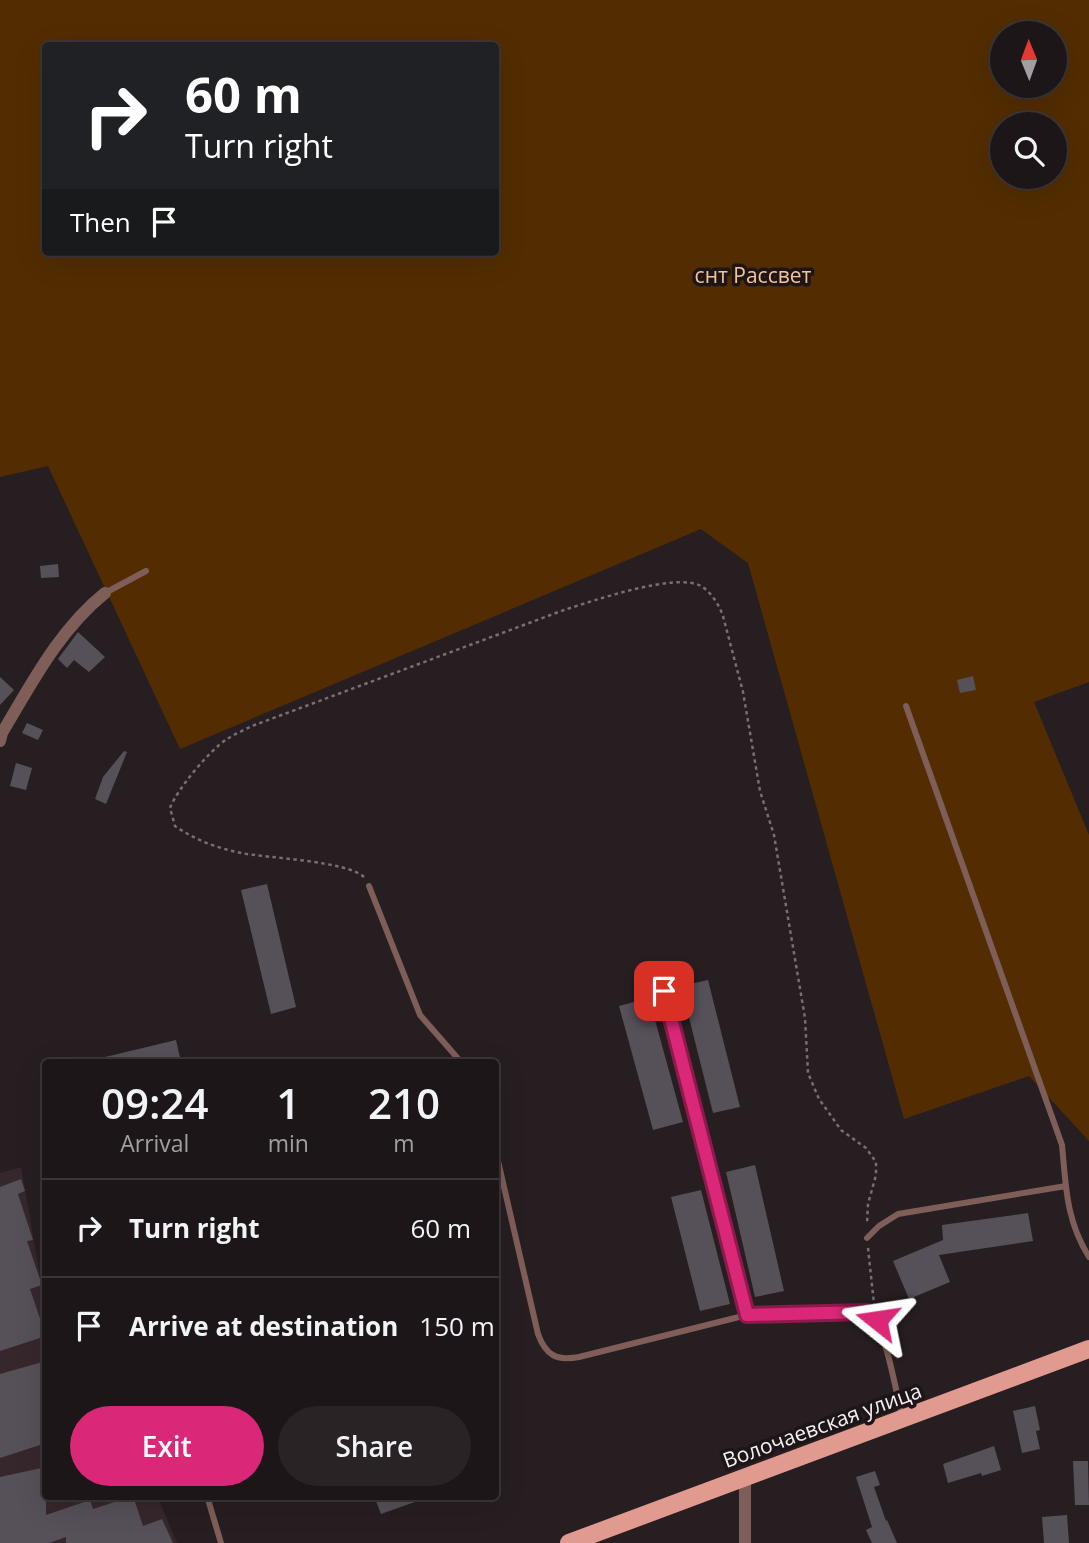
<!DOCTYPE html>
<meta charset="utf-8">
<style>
:root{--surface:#1d1619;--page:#2a2326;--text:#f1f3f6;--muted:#a09fa2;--line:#3b3538;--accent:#db2777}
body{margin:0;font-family:"Open Sans",sans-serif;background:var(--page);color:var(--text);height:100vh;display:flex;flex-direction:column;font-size:26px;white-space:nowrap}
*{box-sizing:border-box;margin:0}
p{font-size:23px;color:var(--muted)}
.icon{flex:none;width:38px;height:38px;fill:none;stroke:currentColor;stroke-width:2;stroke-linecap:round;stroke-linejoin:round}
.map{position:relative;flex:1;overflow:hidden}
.side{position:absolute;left:42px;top:1059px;width:457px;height:441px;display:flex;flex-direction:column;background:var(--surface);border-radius:7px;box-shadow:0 7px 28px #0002,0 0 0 2px var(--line)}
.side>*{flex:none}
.guide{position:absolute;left:42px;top:42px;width:457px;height:214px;border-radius:7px;box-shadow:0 7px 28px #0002,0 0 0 2px var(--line);background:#202124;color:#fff;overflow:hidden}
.needle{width:46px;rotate:359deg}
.fabs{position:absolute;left:990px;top:21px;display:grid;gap:14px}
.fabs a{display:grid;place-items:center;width:77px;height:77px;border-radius:50%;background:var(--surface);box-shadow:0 7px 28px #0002,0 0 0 2px var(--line);font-size:35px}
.pin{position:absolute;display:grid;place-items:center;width:60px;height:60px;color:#fff;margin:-30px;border-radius:14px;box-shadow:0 4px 10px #0006}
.me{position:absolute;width:77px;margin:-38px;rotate:285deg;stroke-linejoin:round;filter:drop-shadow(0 0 5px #0008)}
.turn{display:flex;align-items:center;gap:24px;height:147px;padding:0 28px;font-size:32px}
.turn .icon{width:91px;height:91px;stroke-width:2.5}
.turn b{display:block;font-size:49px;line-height:60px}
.then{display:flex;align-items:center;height:66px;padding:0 28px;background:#0003;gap:14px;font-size:26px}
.eta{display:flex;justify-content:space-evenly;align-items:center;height:119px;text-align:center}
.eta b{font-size:42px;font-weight:600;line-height:49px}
.action{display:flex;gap:14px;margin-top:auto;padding:14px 28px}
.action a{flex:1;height:80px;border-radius:42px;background:var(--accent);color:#fff;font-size:28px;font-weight:600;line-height:80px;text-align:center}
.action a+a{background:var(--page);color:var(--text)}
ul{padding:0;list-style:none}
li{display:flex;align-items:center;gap:21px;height:98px;padding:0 28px;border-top:2px solid var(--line)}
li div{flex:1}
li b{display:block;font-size:26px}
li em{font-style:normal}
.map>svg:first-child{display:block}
.built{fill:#36272c}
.green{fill:#532d01;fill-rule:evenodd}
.building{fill:#565058}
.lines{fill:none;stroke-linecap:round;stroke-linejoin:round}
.path{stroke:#776f71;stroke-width:2.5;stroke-dasharray:3.5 3.5;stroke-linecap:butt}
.lane{stroke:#7f5d58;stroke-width:6}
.street{stroke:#7f5d58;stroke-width:12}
.primary{stroke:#e09a8f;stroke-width:18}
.route-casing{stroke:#8e194d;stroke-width:18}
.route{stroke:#db2777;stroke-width:12}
.labels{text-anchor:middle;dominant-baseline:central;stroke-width:7;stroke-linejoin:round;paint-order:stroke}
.park-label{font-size:21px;fill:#f5c59a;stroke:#1d1518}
.street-label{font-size:21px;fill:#f6f0f2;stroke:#1d1518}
</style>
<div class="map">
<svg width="1089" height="1543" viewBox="0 0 1089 1543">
<rect width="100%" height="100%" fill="#271e21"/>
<!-- built -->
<path class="built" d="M21 1167 45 1304 46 1496H157L177 1543H0V1173Z"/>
<!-- green -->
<path class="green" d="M0 0H1089V682L1034 702 1089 835V1141L1029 1076 904 1119 748 563 701 529 180 749 48 466 0 477ZM1003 33H1055V86H1003ZM46 46H495V252H46ZM1003 124H1055V177H1003Z"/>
<!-- building -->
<path class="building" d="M58 564 59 577 41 578 40 566Z
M78 632 105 657 89 672 74 660 67 668 58 659Z
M973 676 976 690 960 693 957 680Z
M0 677 14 690 0 705Z
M27 723 43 730 38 740 22 733Z
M124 751 127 752 106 804 95 799 103 777Z
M16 763 32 768 26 790 10 786Z
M267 884 296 1007 271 1014 241 890Z
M708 980 740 1107 713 1113 681 986Z
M649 998 683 1122 653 1130 619 1006Z
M176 1040 181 1062H101V1058Z
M755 1165 784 1291 755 1297 726 1172Z
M21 1179 25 1191 18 1194 33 1240 27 1241 42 1285 30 1289 46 1336 0 1351V1187Z
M701 1190 730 1304 700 1311 671 1197Z
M1028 1213 1033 1241 939 1255 950 1282 909 1299 893 1261 943 1240 942 1225Z
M46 1361V1443L0 1458V1374Z
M1035 1406 1040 1430 1036 1431 1040 1449 1022 1453 1013 1411Z
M994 1446 1001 1470 982 1476 981 1473 948 1483 943 1464Z
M1073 1461H1088L1089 1505H1075Z
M46 1467V1515L90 1500 93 1509 133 1496 143 1526 162 1519 173 1543H66V1537L49 1543H0V1477Z
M875 1471 880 1485 874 1487 886 1521 887 1520 897 1543H872L866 1530 872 1527 856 1477Z
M374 1496H426V1498L381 1514Z
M1067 1515 1069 1543H1044L1042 1517Z"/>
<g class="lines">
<!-- path -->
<path class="path" d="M364 877C347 861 267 858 241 853 217 848 195 840 175 826L170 808C178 788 209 751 227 739 235 734 244 730 252 726L564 610C593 601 675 572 701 586 712 593 719 605 723 616L743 692 760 791 774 835 805 1018 808 1073 819 1099 834 1120 841 1130 866 1148 876 1162V1175L868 1204 867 1224
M868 1248 874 1304"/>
<!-- lane -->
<path class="lane" d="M105 593 146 571
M906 706 1062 1145C1066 1187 1066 1220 1089 1257
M369 886 420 1015 461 1062
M664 991 747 1315C766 1314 859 1306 871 1314 884 1323 898 1399 902 1418
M495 1148 538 1334C546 1356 557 1361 579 1357L747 1315
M867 1238 879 1226 898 1214 1066 1186
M207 1496 221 1543"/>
<!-- street -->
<path class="street" d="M0 741 2 733C32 683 59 630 105 593
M745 1478V1543"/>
<!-- primary -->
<path class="primary" d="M569 1543 1089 1349"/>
</g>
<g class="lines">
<defs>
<path id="route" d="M664 991 747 1315 867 1312 877 1320"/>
</defs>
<!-- route casing -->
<use href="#route" class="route-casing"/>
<!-- route -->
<use href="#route" class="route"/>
</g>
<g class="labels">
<!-- park labels -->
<g class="park-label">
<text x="753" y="275">снт Рассвет</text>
</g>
<!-- street labels -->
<g class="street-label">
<text transform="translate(822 1425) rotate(-20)">Волочаевская улица</text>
</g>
</g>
</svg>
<div class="fabs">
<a><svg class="needle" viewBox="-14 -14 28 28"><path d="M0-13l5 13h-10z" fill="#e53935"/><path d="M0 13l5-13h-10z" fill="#a09fa2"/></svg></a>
<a><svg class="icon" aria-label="search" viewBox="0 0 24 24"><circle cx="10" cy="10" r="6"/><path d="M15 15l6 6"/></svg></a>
</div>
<div class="pin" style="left:664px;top:991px;background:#d93025"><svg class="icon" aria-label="arrive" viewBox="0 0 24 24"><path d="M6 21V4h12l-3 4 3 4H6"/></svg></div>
<svg class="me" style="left:877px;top:1320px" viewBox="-20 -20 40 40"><path d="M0-17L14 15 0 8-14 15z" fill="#db2777" stroke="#fff" stroke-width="4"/></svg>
<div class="guide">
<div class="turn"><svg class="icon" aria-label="right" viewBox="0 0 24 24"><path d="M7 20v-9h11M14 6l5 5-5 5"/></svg><div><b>60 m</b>Turn right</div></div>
<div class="then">Then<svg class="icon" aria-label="arrive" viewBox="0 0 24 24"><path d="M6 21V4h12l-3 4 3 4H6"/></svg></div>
</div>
<section class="side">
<div class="eta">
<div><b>09:24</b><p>Arrival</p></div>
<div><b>1</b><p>min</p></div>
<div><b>210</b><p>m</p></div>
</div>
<ul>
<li><svg class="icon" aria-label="right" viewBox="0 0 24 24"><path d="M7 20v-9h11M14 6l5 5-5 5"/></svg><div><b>Turn right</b></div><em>60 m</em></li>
<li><svg class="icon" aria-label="arrive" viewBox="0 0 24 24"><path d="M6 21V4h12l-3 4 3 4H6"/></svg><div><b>Arrive at destination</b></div><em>150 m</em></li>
</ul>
<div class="action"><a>Exit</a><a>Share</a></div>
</section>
</div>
